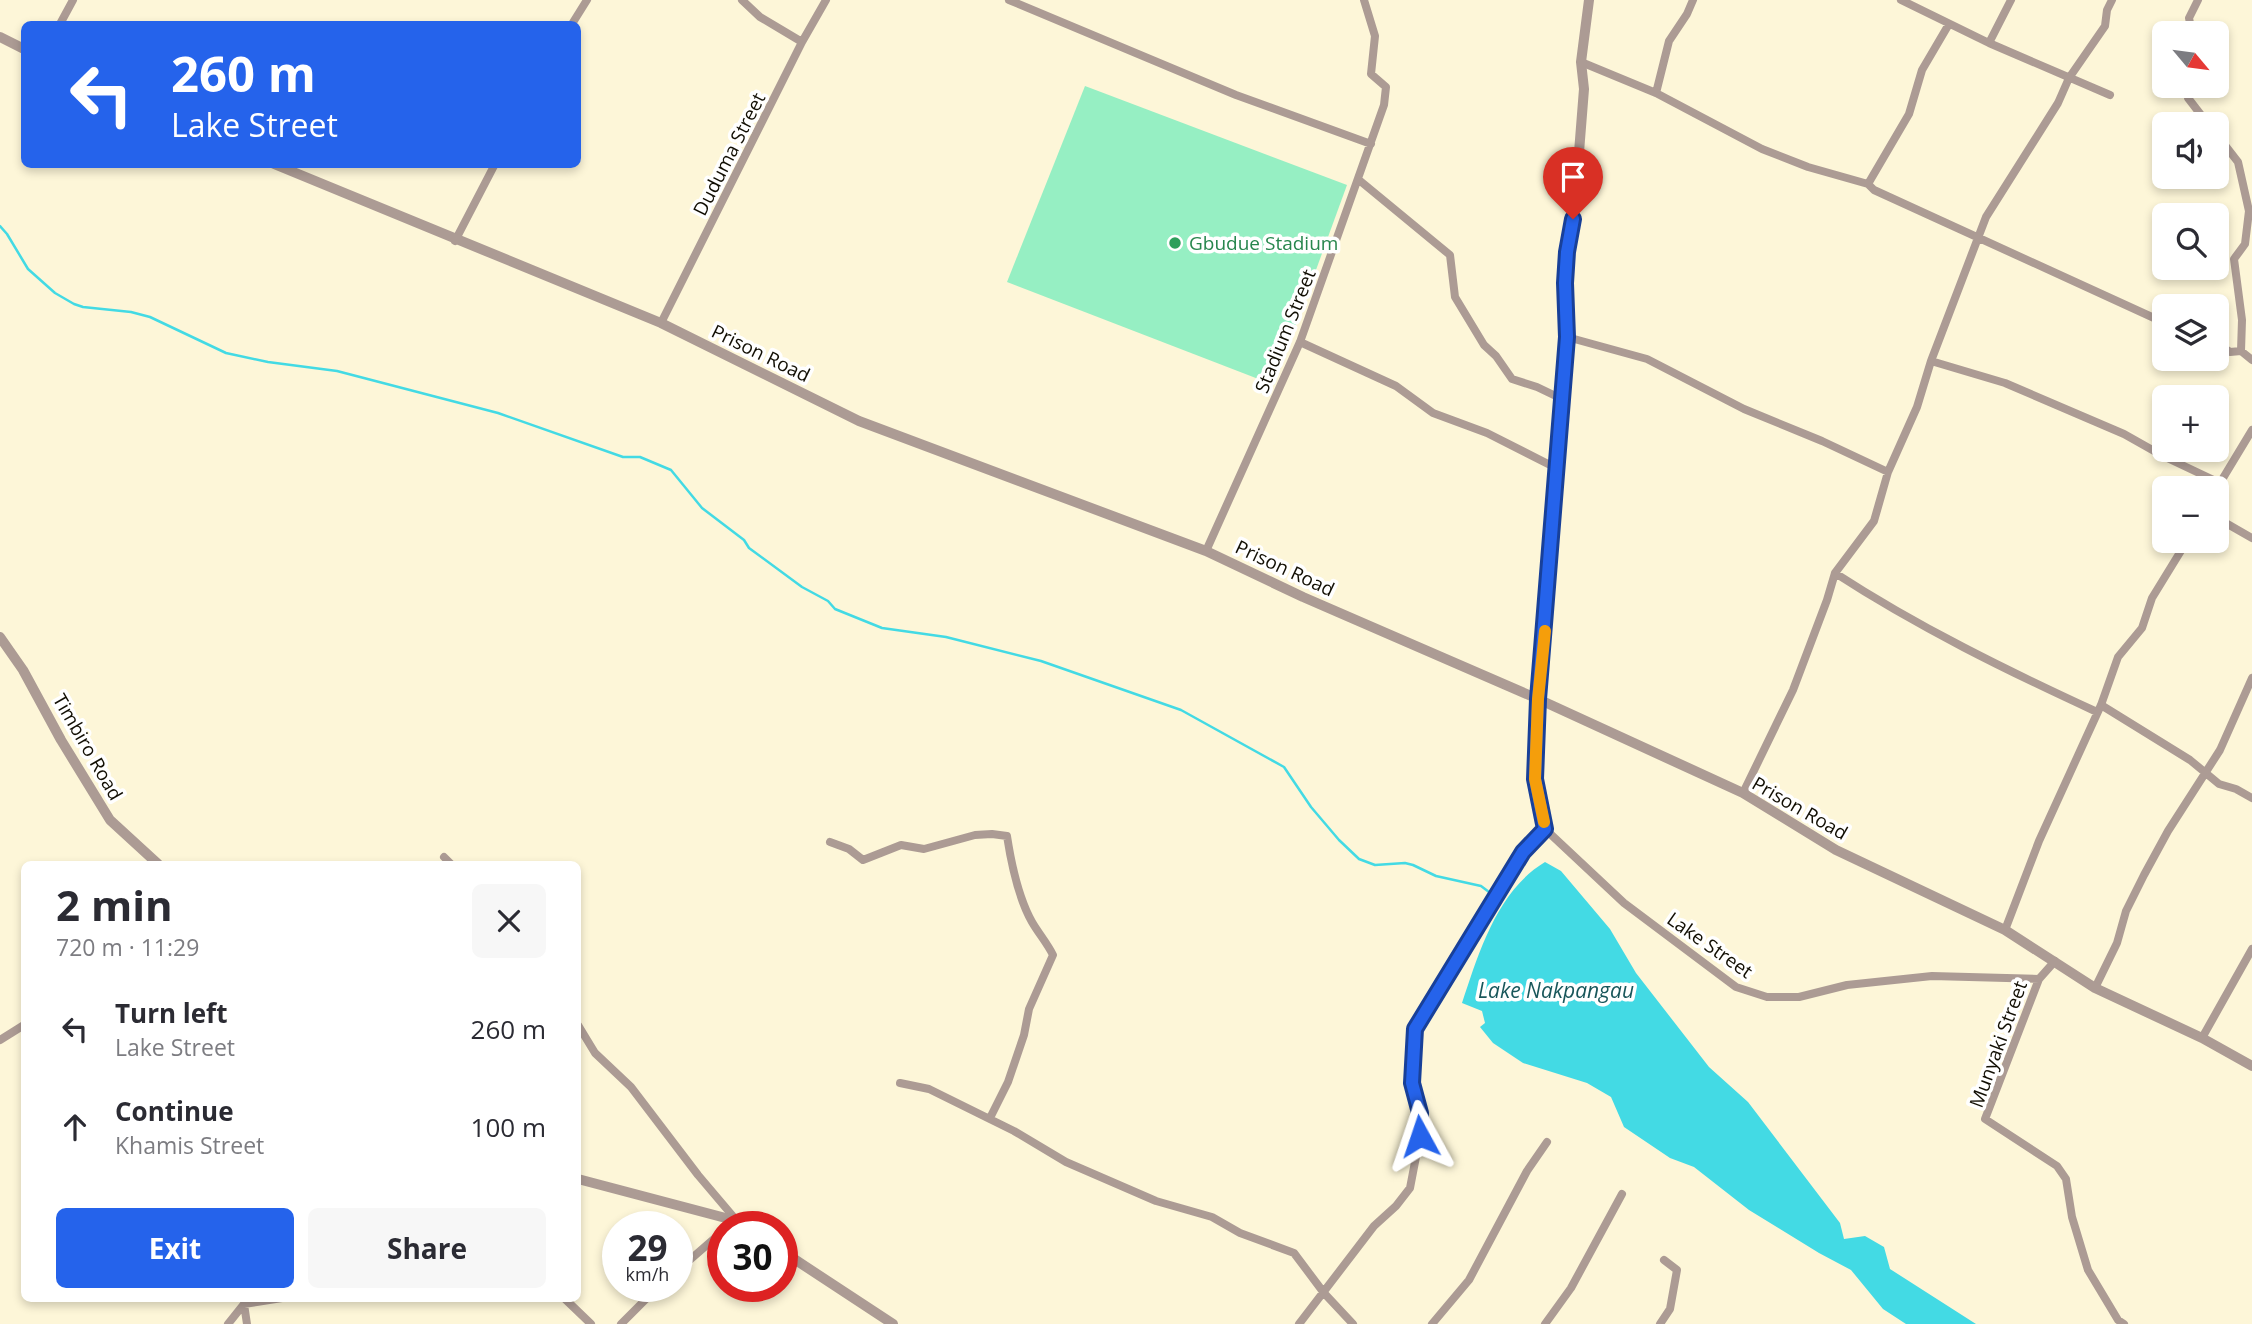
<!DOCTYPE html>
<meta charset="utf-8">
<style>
:root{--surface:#fff;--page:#f7f7f7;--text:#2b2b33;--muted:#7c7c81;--accent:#2563eb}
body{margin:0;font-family:"Open Sans",sans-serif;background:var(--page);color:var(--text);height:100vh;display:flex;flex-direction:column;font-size:26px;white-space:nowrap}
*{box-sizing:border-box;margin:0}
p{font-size:23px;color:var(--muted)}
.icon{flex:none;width:38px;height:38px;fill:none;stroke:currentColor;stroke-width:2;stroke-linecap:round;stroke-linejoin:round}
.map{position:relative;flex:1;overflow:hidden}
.drawer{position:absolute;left:21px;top:861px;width:560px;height:441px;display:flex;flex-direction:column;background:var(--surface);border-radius:10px;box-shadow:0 4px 10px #0003}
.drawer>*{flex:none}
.top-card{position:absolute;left:21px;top:21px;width:560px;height:147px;border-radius:10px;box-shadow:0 4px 10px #0003;background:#2563eb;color:#fff;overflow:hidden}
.needle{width:46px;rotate:119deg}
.tools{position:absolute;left:2152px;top:21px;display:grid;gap:14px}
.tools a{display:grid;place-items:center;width:77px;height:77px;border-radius:10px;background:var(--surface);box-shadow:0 4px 10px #0003;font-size:35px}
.speed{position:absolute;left:602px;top:1211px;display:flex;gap:14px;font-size:35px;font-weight:700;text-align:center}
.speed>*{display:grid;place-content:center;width:91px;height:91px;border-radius:50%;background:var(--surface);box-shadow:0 4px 10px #0003;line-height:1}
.speed small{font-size:18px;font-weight:400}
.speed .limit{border:10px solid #d22;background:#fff;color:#111}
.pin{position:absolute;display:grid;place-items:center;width:60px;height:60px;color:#fff;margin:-72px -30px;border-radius:50% 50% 50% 0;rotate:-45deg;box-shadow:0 0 7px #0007}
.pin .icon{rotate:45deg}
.me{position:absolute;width:77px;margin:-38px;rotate:355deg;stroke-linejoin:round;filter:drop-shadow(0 0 5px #0008)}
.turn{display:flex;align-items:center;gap:24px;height:147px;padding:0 35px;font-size:32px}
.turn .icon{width:91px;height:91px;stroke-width:2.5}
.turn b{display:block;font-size:49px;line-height:60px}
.round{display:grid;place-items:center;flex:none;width:74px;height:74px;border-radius:10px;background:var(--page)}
.headline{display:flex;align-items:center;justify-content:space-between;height:119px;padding:0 35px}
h1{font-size:42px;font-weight:700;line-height:52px}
.button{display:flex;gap:14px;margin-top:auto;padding:14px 35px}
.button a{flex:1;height:80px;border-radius:10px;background:var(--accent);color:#fff;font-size:28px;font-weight:700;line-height:80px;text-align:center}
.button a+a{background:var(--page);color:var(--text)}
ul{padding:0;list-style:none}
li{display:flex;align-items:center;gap:21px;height:98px;padding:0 35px}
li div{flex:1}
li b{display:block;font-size:26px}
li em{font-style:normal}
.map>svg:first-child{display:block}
.green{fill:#96efc3}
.water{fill:#43dae4}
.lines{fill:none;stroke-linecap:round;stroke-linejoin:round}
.stream{stroke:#43dae4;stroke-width:2.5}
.minor{stroke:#ac9b94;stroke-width:8}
.tertiary{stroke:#ac9b94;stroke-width:10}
.route-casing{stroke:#184099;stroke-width:18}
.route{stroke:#2563eb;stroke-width:12}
.slow{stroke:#f59e0b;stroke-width:12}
.leisure-dot{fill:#2e9e5b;stroke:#fff;stroke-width:2.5}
.labels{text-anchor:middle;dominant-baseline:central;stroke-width:7;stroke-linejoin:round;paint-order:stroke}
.street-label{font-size:19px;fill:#110e03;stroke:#fff}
.leisure-label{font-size:19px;fill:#27864d;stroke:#fff;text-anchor:start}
.water-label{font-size:21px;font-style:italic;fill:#19575b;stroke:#fff}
</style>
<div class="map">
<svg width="2252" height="1324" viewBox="0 0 2252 1324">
<rect width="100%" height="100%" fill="#fdf6d8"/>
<!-- green -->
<path class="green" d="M1085 86 1347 185 1274 385 1007 282Z"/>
<!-- water -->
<path class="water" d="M1545 862 1561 871 1610 929 1636 973 1709 1067 1748 1102 1840 1223 1844 1239 1865 1236 1884 1247 1890 1269 1976 1324H1906L1883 1309 1851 1270 1819 1253 1749 1210 1694 1167 1670 1158 1624 1127 1611 1097 1587 1083 1523 1063 1493 1043 1480 1027 1485 1023 1482 1011 1462 1003C1479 952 1497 891 1545 862Z"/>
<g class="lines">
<!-- stream -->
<path class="stream" d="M0 226 7 234 28 269 55 293 74 304 83 307 131 312 150 317 226 353 268 362 337 371 498 413 623 457H640L671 470 702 508 744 540 749 548 802 587 828 601 835 609 882 628 946 637 1041 661 1181 710 1284 767 1311 807 1339 840 1359 859 1375 865 1405 863 1413 865 1436 876 1481 886 1493 895"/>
<!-- minor -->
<path class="minor" d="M742 0 760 17 802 42
M1009 0 1236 95 1371 144
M1901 0 1989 43 2110 95
M60 24 73 0
M572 24 587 0
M2192 33 2189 18 2198 0
M1989 43 2011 0
M1581 62 1656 93 1762 149 1808 167 1868 184 1874 190 2165 323
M2188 86V98L2208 124
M1656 93 1669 41 1687 14 1693 0
M2217 135 2238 162 2249 211 2245 244 2234 259 2242 320 2241 351
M1359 180 1450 255 1455 297 1484 345 1496 356 1512 379 1537 387 1562 399
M1868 184 1909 114 1922 70 1949 24
M455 241 495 164
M661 323 802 42 826 0
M1567 337 1647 359 1744 409 1822 441 1888 472
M1300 342 1396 386 1433 413 1487 433 1556 468
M2217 343 2230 352 2241 351 2252 360
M1931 361 2005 383 2124 434 2163 456 2220 483
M2217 488 2252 430
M2217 518 2252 538
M1206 551 1300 342 1384 105 1386 87 1371 74 1375 36 1364 0
M1835 573C1918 627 2008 671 2097 712
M1538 699 1535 779 1545 829 1624 903 1736 987 1767 997H1799L1847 985 1932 976 2039 979 2055 961
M2101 705 2190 760 2219 784 2236 789 2252 798
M1743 793 1793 690 1827 600 1835 573 1874 521 1888 472 1917 407 1931 361 1986 217 2058 103 2069 78 2105 26 2107 10 2112 0
M830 842 849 849 863 860 901 845 924 849 975 835 992 834 1007 836C1011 862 1019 899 1032 922 1039 934 1047 943 1053 955L1029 1009 1024 1035 1008 1082 990 1118
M444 857 451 864
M2005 930 2039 841 2101 705 2118 657 2142 628 2152 598 2187 541
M2039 979 1985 1119 2057 1166 2066 1179 2072 1217 2088 1270 2118 1320 2124 1324
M2095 988 2117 943 2126 911 2144 875 2168 831 2220 750 2252 678
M578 1025 595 1053 631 1087 698 1175 737 1221 728 1227
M2202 1038 2252 949
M0 1040 24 1025
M900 1083 929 1089 1014 1131 1066 1162 1156 1201 1212 1217 1240 1233 1294 1253 1324 1293 1353 1324
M677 1271 723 1231
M564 1298 591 1324
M244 1304 247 1324
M228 1324 244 1304 282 1298
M621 1324 659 1286
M1299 1324 1374 1226 1396 1206 1410 1188 1420 1136V1113L1412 1083 1415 1029 1523 852 1545 829
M1432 1324 1469 1280 1527 1171 1547 1142
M1545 1324 1571 1288 1622 1194
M1660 1324 1670 1309 1677 1270 1664 1260"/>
<!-- tertiary -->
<path class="tertiary" d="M0 37 24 49
M274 164 661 323 859 421 1206 551 1303 597 1538 699 1743 793 1836 850 2005 930 2095 988 2202 1038 2252 1066
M0 637 23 670 61 740 110 820 158 864
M1538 699 1567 337 1565 283 1567 252 1573 219 1578 165 1584 89 1581 62 1589 0
M578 1179 737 1221 746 1227
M782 1251 893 1324"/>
</g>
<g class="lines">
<defs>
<path id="route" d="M1420 1136V1113L1412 1083 1415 1029 1523 852 1545 829 1535 779 1538 699 1567 337 1565 283 1567 252 1573 219"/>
</defs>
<!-- route casing -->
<use href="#route" class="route-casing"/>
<!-- route -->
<use href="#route" class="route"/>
<!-- slow -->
<path class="slow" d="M1544 822 1535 779 1538 699 1545 631"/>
</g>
<!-- markers -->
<circle class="leisure-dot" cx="1175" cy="243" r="7"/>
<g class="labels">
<!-- street labels -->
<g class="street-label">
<text transform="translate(729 154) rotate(-63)">Duduma Street</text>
<text transform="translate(1285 331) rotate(-68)">Stadium Street</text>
<text transform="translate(761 353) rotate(26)">Prison Road</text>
<text transform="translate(1285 568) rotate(25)">Prison Road</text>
<text transform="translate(88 747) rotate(60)">Timbiro Road</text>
<text transform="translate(1800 808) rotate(30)">Prison Road</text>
<text transform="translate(1710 945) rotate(35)">Lake Street</text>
<text transform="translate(1998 1044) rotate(-70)">Munyaki Street</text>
</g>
<!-- leisure labels -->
<g class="leisure-label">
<text x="1189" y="243">Gbudue Stadium</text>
</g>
<!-- water labels -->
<g class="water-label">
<text x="1556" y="990">Lake Nakpangau</text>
</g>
</g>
</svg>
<div class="tools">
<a><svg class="needle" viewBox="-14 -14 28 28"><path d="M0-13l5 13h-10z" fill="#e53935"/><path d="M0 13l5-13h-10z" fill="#7c7c81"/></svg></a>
<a><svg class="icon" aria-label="sound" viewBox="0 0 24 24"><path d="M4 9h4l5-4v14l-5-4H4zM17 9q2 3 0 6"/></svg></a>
<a><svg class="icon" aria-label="search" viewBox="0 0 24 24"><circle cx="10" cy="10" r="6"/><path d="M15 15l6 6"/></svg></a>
<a><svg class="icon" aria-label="layers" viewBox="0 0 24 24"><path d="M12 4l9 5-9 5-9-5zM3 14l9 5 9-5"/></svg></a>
<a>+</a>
<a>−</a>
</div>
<div class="speed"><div>29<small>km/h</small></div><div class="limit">30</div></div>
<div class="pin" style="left:1573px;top:219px;background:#d93025"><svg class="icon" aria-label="arrive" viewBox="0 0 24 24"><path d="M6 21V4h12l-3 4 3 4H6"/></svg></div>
<svg class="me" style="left:1420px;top:1136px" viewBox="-20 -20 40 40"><path d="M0-17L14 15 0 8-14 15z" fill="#2563eb" stroke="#fff" stroke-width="4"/></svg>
<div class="top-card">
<div class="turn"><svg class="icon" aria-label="left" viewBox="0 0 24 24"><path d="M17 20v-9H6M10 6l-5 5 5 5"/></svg><div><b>260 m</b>Lake Street</div></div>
</div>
<section class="drawer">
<div class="headline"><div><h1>2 min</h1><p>720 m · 11:29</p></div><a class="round"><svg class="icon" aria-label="close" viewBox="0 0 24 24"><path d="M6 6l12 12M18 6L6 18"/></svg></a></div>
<ul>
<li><svg class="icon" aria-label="left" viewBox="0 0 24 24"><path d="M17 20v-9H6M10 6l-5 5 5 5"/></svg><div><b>Turn left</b><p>Lake Street</p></div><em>260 m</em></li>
<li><svg class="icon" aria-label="ahead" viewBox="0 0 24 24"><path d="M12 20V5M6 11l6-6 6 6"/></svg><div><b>Continue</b><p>Khamis Street</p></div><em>100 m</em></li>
</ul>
<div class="button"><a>Exit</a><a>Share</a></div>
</section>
</div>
